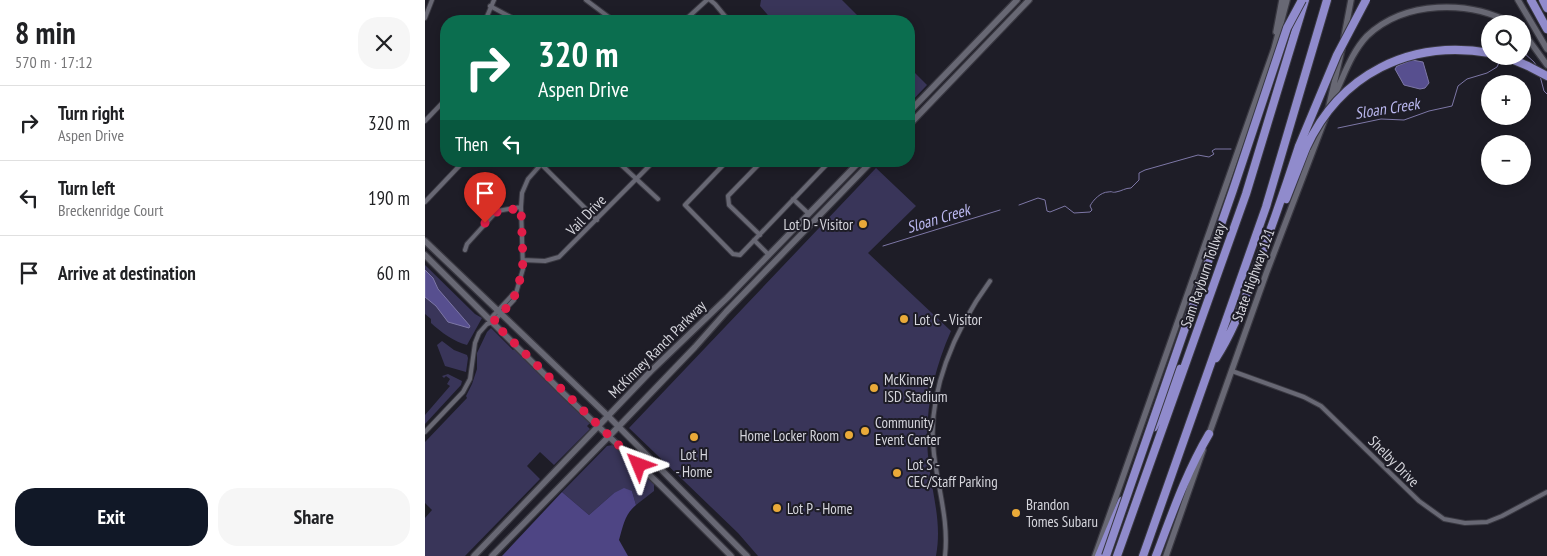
<!DOCTYPE html>
<meta charset="utf-8">
<style>
:root{--surface:#fff;--page:#f6f6f6;--text:#202124;--muted:#757577;--line:#e0e0e0;--accent:#111827}
body{margin:0;font-family:"PT Sans Narrow",sans-serif;background:var(--page);color:var(--text);height:100vh;display:flex;flex-direction:column;font-size:19px;white-space:nowrap}
*{box-sizing:border-box;margin:0}
p{font-size:16px;color:var(--muted)}
.icon{flex:none;width:28px;height:28px;fill:none;stroke:currentColor;stroke-width:2;stroke-linecap:round;stroke-linejoin:round}
.map{position:relative;flex:1;overflow:hidden}
.sheet{display:flex;flex-direction:column;background:var(--surface);width:425px}
.sheet>*{flex:none}
.top-card{position:absolute;left:15px;top:15px;width:475px;height:152px;border-radius:20px;box-shadow:0 2px 12px #0003;background:#0b6e4f;color:#fff;overflow:hidden}
.tools{position:absolute;left:1056px;top:15px;display:grid;gap:10px}
.tools a{display:grid;place-items:center;width:50px;height:50px;border-radius:50%;background:var(--surface);box-shadow:0 2px 12px #0003;font-size:25px}
.pin{position:absolute;display:grid;place-items:center;width:42px;height:42px;color:#fff;margin:-51px -21px;border-radius:50% 50% 50% 0;rotate:-45deg;box-shadow:0 0 5px #0007}
.pin .icon{rotate:45deg}
.me{position:absolute;width:55px;margin:-28px;rotate:314deg;stroke-linejoin:round;filter:drop-shadow(0 0 4px #0008)}
.turn{display:flex;align-items:center;gap:18px;height:105px;padding:0 15px;font-size:22px}
.turn .icon{width:65px;height:65px;stroke-width:2.5}
.turn b{display:block;font-size:35px;line-height:42px}
.then{display:flex;align-items:center;height:48px;padding:0 15px;background:#0003;gap:10px;font-size:19px}
.round{display:grid;place-items:center;flex:none;width:52px;height:52px;border-radius:20px;background:var(--page)}
.overview{display:flex;align-items:center;justify-content:space-between;height:85px;padding:0 15px}
h1{font-size:30px;font-weight:700;line-height:38px}
.cta{display:flex;gap:10px;margin-top:auto;padding:10px 15px}
.cta a{flex:1;height:58px;border-radius:20px;background:var(--accent);color:#fff;font-size:20px;font-weight:700;line-height:58px;text-align:center}
.cta a+a{background:var(--page);color:var(--text)}
ul{padding:0;list-style:none}
li{display:flex;align-items:center;gap:15px;height:75px;padding:0 15px;border-top:1px solid var(--line)}
li div{flex:1}
li b{display:block;font-size:19px}
li em{font-style:normal}
main{display:flex;flex:1;min-height:0}
.map>svg:first-child{display:block}
.green{fill:#393559}
.forest{fill:#4e4584}
.water{fill:#574f8f;stroke:#7d77a6}
.lines{fill:none;stroke-linecap:round;stroke-linejoin:round}
.stream{stroke:#7d77a6;stroke-width:1}
.street-casing{stroke:#393841;stroke-width:6}
.secondary-casing{stroke:#393841;stroke-width:8}
.highway-casing{stroke:#393841;stroke-width:10}
.street{stroke:#686874;stroke-width:4}
.secondary{stroke:#686874;stroke-width:5.5}
.highway{stroke:#908bcc;stroke-width:8}
.highway-bridge-casing{stroke:#393841;stroke-width:10;stroke-linecap:butt}
.highway-bridge{stroke:#908bcc;stroke-width:8}
.route{stroke:#e11d48;stroke-width:9;stroke-dasharray:0 16.2}
.poi-dot{fill:#eaaa39;stroke:#1e1d27;stroke-width:2}
.labels{text-anchor:middle;dominant-baseline:central;stroke-width:4;stroke-linejoin:round;paint-order:stroke}
.street-label{font-size:15px;fill:#d5d5dc;stroke:#1e1d27}
.poi-label{font-size:15px;fill:#d5d5dc;stroke:#1e1d27;text-anchor:start}
.water-label{font-size:16px;font-style:italic;fill:#bbb8f0;stroke:#1e1d27}
</style>
<main>
<section class="sheet">
<div class="overview"><div><h1>8 min</h1><p>570 m · 17:12</p></div><a class="round"><svg class="icon" aria-label="close" viewBox="0 0 24 24"><path d="M6 6l12 12M18 6L6 18"/></svg></a></div>
<ul>
<li><svg class="icon" aria-label="right" viewBox="0 0 24 24"><path d="M7 20v-9h11M14 6l5 5-5 5"/></svg><div><b>Turn right</b><p>Aspen Drive</p></div><em>320 m</em></li>
<li><svg class="icon" aria-label="left" viewBox="0 0 24 24"><path d="M17 20v-9H6M10 6l-5 5 5 5"/></svg><div><b>Turn left</b><p>Breckenridge Court</p></div><em>190 m</em></li>
<li><svg class="icon" aria-label="arrive" viewBox="0 0 24 24"><path d="M6 21V4h12l-3 4 3 4H6"/></svg><div><b>Arrive at destination</b></div><em>60 m</em></li>
</ul>
<div class="cta"><a>Exit</a><a>Share</a></div>
</section>
<div class="map">
<svg width="1122" height="556" viewBox="0 0 1122 556">
<rect width="100%" height="100%" fill="#1e1d27"/>
<!-- green -->
<path class="green" d="M336 0H417L438 21H348L335 6Z
M484 67 502 85 484 104Z
M451 168 491 206 443 253 526 331C507 374 498 418 504 465 508 498 517 523 511 556H333L313 533 204 428Z
M0 265 50 314 57 318 42 345C29 342 16 332 6 323V319L0 314Z
M66 328 88 350 91 348 165 423 162 426 165 429 129 465 115 452 102 466 115 479 40 556H0V518L7 510 0 503V442L42 398 41 396 47 384 52 369V353L62 332Z
M17 341 29 350 42 355 43 358 41 372 20 366 12 345Z
M23 374 37 381 36 385 0 424V415L25 386 22 384 25 379 21 376 19 378 17 376Z
M188 445 229 483V491L211 505 207 491 189 493 164 515 137 492 182 446Z"/>
<!-- forest -->
<path class="forest" d="M199 488 207 491 211 505C200 514 198 526 194 540L203 556H77L137 492 164 515 189 493Z"/>
<!-- water -->
<path class="water" d="M987 60 998 62 1004 83 1000 88 995 89 979 85 970 69 972 66Z
M0 270 8 278 13 289 45 326 44 328 23 322 11 306 0 297Z"/>
<g class="lines">
<!-- stream -->
<path class="stream" d="M1098 52 1109 62 1111 65
M1115 76 1119 91 1122 94
M913 128 956 119 979 120 1004 111 1027 106 1033 86 1042 79 1062 73 1072 67 1076 58
M594 205 613 198 620 200 622 211 625 212 640 206 649 213 665 212 667 210 665 206C668 200 676 192 683 192 689 191 686 193 691 192 697 191 700 188 706 188L714 180V173L720 170 773 155 784 157 789 154 787 151 790 149H806
M458 246 575 210"/>
<defs>
<path id="street" d="M161 0 189 21
M285 0 290 4 304 21
M65 6 93 21
M0 18 7 0
M60 21 69 0
M259 21 282 0
M0 121 21 99
M192 161 233 199
M302 161 260 205 308 254 315 255 405 161
M116 164 172 220
M368 199 384 214
M0 202 39 161
M335 235 304 205 303 196 337 161
M329 240 344 255
M40 250 42 244 72 211 96 207
M98 260 120 261 134 257 229 161
M64 320 89 293
M807 371 879 397 896 406 994 501 1019 519 1040 523 1062 522 1077 516 1122 492
M0 432 38 392 45 379 50 343 54 333 62 324 68 322 89 300 98 269 96 207 97 193 103 179 119 161
M520 556C524 521 513 489 509 454 501 393 530 329 565 281"/>
<path id="secondary" d="M1093 0 1122 49
M851 32 857 0
M1098 32 1122 65
M919 37 926 0
M909 96C919 76 926 53 942 36 980 0 1044 0 1088 24
M903 110 917 49
M484 112 592 0
M484 125 604 0
M0 241 183 416 322 556
M0 255 138 393 234 484 306 556
M783 437 841 274 900 119
M49 556 226 371 302 298 435 161
M67 556 197 423 270 347 301 312 447 161
M670 556 849 49 862 0
M741 556 778 450"/>
<path id="highway" d="M1106 0 1122 29
M1118 0 1122 8
M1079 56 1103 66 1122 76
M861 199 881 148
M791 358C808 332 819 303 829 274 845 232 860 189 874 146
M729 427 755 369
M674 556 697 501
M692 556 821 194 880 0
M718 556 841 207 902 0
M731 556C747 514 761 473 784 434"/>
</defs>
<!-- street casing -->
<use href="#street" class="street-casing"/>
<!-- secondary casing -->
<use href="#secondary" class="secondary-casing"/>
<!-- highway casing -->
<use href="#highway" class="highway-casing"/>
<!-- street -->
<use href="#street" class="street"/>
<!-- secondary -->
<use href="#secondary" class="secondary"/>
<!-- highway -->
<use href="#highway" class="highway"/>
<defs>
<path id="highway-bridge" d="M874 146 912 55 941 0
M881 148C915 74 985 39 1065 53
M681 556 808 190 862 28 877 0"/>
</defs>
<!-- highway-bridge casing -->
<use href="#highway-bridge" class="highway-bridge-casing"/>
<!-- highway-bridge -->
<use href="#highway-bridge" class="highway-bridge"/>
</g>
<g class="lines">
<!-- route -->
<path class="route" d="M60 223 72 212 96 208 98 260 97 274 90 293 89 300 68 322 214 465"/>
</g>
<!-- markers -->
<g class="poi-dot">
<circle cx="438" cy="224" r="5"/>
<circle cx="479" cy="319" r="5"/>
<circle cx="449" cy="388" r="5"/>
<circle cx="440" cy="431" r="5"/>
<circle cx="424" cy="435" r="5"/>
<circle cx="269" cy="437" r="5"/>
<circle cx="472" cy="473" r="5"/>
<circle cx="352" cy="508" r="5"/>
<circle cx="591" cy="513" r="5"/>
</g>
<g class="labels">
<!-- street labels -->
<g class="street-label">
<text transform="translate(161 215) rotate(-46)">Vail Drive</text>
<text transform="translate(778 275) rotate(-71)">Sam Rayburn Tollway</text>
<text transform="translate(828 275) rotate(-70)">State Highway 121</text>
<text transform="translate(232 349) rotate(-45)">McKinney Ranch Parkway</text>
<text transform="translate(969 461) rotate(45)">Shelby Drive</text>
</g>
<!-- poi labels -->
<g class="poi-label">
<text x="428" y="224" text-anchor="end">Lot D - Visitor</text>
<text x="489" y="319">Lot C - Visitor</text>
<text x="459" y="379">McKinney<tspan x="459" dy="17">ISD Stadium</tspan></text>
<text x="450" y="422">Community<tspan x="450" dy="17">Event Center</tspan></text>
<text x="414" y="435" text-anchor="end">Home Locker Room</text>
<text x="269" y="454" text-anchor="middle">Lot H<tspan x="269" dy="17">- Home</tspan></text>
<text x="482" y="464">Lot S -<tspan x="482" dy="17">CEC/Staff Parking</tspan></text>
<text x="601" y="504">Brandon<tspan x="601" dy="17">Tomes Subaru</tspan></text>
<text x="362" y="508">Lot P - Home</text>
</g>
<!-- water labels -->
<g class="water-label">
<text transform="translate(962 108) rotate(-9)">Sloan Creek</text>
<text transform="translate(513 218) rotate(-17)">Sloan Creek</text>
</g>
</g>
</svg>
<div class="tools">
<a><svg class="icon" aria-label="search" viewBox="0 0 24 24"><circle cx="10" cy="10" r="6"/><path d="M15 15l6 6"/></svg></a>
<a>+</a>
<a>−</a>
</div>
<div class="pin" style="left:60px;top:223px;background:#d93025"><svg class="icon" aria-label="arrive" viewBox="0 0 24 24"><path d="M6 21V4h12l-3 4 3 4H6"/></svg></div>
<svg class="me" style="left:214px;top:465px" viewBox="-20 -20 40 40"><path d="M0-17L14 15 0 8-14 15z" fill="#e11d48" stroke="#fff" stroke-width="4"/></svg>
<div class="top-card">
<div class="turn"><svg class="icon" aria-label="right" viewBox="0 0 24 24"><path d="M7 20v-9h11M14 6l5 5-5 5"/></svg><div><b>320 m</b>Aspen Drive</div></div>
<div class="then">Then<svg class="icon" aria-label="left" viewBox="0 0 24 24"><path d="M17 20v-9H6M10 6l-5 5 5 5"/></svg></div>
</div>
</div>
</main>
